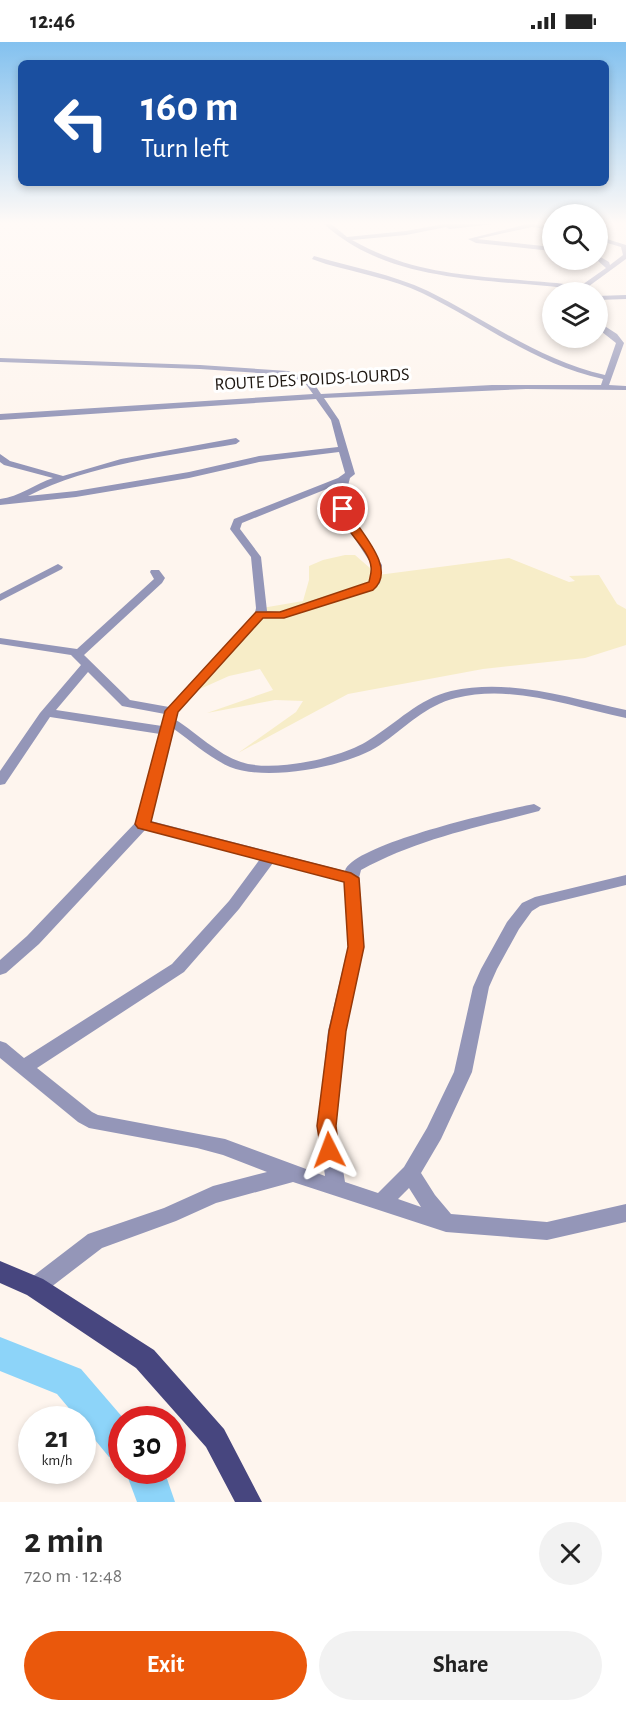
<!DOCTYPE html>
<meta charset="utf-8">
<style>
:root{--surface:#fff;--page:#f2f2f2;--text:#222;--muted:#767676;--accent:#ea580c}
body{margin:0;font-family:"Alegreya Sans",sans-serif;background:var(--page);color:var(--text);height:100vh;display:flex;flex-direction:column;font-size:22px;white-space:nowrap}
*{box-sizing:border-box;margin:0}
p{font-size:20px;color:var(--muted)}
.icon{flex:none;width:33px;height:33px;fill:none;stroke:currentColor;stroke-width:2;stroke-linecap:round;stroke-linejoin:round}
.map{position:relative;height:1460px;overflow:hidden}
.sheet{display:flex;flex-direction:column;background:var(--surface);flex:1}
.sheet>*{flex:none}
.guide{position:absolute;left:18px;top:18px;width:591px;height:126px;border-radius:9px;box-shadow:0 3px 9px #0003;background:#1a4fa0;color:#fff;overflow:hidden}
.fabs{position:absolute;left:542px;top:162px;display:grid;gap:12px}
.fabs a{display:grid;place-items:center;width:66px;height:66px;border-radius:50%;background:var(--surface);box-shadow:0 3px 9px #0003;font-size:30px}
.speed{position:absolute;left:18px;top:1364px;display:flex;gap:12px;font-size:30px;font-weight:700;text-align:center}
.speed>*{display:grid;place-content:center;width:78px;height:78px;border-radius:50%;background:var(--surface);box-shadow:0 3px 9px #0003;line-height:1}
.speed small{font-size:15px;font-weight:400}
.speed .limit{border:9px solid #d22;background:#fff;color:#111}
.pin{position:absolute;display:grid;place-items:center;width:51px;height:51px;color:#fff;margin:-26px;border:3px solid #fff;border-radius:50%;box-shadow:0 2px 6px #0007}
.me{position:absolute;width:66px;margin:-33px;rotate:357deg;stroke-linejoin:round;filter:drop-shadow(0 0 4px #0008)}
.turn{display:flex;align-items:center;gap:21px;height:126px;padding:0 24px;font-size:27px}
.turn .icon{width:78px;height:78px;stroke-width:2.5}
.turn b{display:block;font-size:42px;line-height:51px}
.round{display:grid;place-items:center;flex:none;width:63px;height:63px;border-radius:32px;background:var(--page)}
.head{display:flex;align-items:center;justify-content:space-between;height:102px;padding:0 24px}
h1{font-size:36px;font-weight:600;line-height:45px}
.button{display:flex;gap:12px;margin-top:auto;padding:12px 24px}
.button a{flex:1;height:69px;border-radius:36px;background:var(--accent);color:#fff;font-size:24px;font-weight:600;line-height:69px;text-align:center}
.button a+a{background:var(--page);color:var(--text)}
.status{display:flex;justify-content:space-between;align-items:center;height:42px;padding:0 30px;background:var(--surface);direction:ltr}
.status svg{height:16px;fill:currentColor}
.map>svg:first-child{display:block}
.sand{fill:#f7edc8}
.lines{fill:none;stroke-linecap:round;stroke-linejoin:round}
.river{fill:#8dd4f9;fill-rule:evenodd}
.minor{fill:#9496b8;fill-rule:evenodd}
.major{fill:#47467f;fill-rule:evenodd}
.route{fill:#ea580c;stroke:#983908;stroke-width:1.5}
.labels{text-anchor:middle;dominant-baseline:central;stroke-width:6;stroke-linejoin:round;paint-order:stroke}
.far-street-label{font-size:18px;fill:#1f1812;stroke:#fff}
</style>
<div class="status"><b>12:46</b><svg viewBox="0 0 49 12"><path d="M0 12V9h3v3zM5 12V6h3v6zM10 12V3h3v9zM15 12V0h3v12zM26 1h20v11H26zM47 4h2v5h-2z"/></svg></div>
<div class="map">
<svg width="626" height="1460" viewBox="0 0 626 1460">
<rect width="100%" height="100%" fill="#fef5ee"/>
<!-- sand -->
<path class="sand" d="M345 513H355L378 533 509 516 569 540 575 539 569 534 599 533 617 562 626 567V603L585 616 483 627 348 652 238 711 296 670 303 659 275 658 207 671 273 648 260 627 229 634 182 655 262 566 303 559 309 538V524L323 518Z"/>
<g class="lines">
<!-- river -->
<path class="river" d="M0 1295 81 1327 124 1377H122V1420L109 1415 82 1382V1377H78L57 1352 0 1329Z
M125 1428H164L175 1460H137Z"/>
<!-- minor -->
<path class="minor" d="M323 181H330L347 195 406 189 450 181H503L449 187 446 185 406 193 352 198C406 229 459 233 520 238 539 240 559 240 579 245L606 226 597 218V213L609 220 610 223 623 213 621 205 597 198V194L626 203V217L585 247 592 250C577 250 562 245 547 244 469 237 382 236 323 181Z
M532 181 552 184V188L532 185 477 197 552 205V209L476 201 468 197Z
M314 214C351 225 392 232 428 249 487 278 539 318 605 333L616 301 597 286V281H600L617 292 624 301 609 343 626 344V348L526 347 324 356 339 378 355 432 350 436 347 447 351 453 348 471 382 523 380 541 373 548 280 576H263L178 670 176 678C197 691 217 712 241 720 273 731 342 716 369 698 397 681 418 657 451 649 511 636 568 656 626 668V676C571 665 513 642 456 656 426 663 405 686 380 703 347 725 267 740 230 725 210 716 192 700 174 687L151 779 345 829C353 802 503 768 534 762L541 766 539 769C478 785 417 797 361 828L359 836 364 905 346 989 336 1084 345 1140 378 1151 404 1125 427 1086 454 1030 473 945 481 927 507 880 522 861 535 855 626 833V843L540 864 532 869 519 887 497 927 489 945 472 1030 441 1097 421 1131 435 1153 451 1172 547 1180 626 1162V1180L547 1198 446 1190 293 1140 216 1161 176 1179 102 1206 42 1252 35 1255 28 1252 25 1245 28 1238 88 1192 164 1166 213 1144 267 1130 223 1113 197 1106 89 1086 78 1080 0 1016V999L6 1001 24 1016 172 922 229 859 260 817 146 787 39 902 6 931 0 933V918L27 894 136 780 160 692 50 675 5 742 0 743V729L40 671 81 623 71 613 0 602V596L77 607 154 537 150 530 151 528H159L165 536 162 541 84 613 130 658 169 665 255 571 256 566 251 515 230 487 234 477 338 436 345 431 339 410 259 420 189 436 76 455 0 463V457C19 455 35 442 53 436L4 423 0 420V412L10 419 63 434 121 417 236 396 240 399 236 402C167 414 91 422 28 454L76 449 189 430 259 414 338 405 331 378 316 357 0 378V372L313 352 305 341 287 333 200 327 0 320V316L200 323 288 329 311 337 321 352 492 343H601L603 337C534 322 484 281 422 251 392 237 358 231 326 222L312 217ZM339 442 337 447 341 453 338 471 372 523 370 540 365 544 279 570 267 569 261 515 240 487 242 481ZM88 630 122 664 165 672 162 684 56 668ZM273 821 344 839 348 905 328 989 318 1084 325 1134 225 1097 98 1073 92 1070 37 1026 184 930 239 867ZM409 1146 421 1165 398 1157Z
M626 253V257L597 258V254Z
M58 522 63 525 62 527 0 559V552Z"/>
<!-- major -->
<path class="major" d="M0 1219 43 1237 154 1308 224 1387 262 1460H235L206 1405 136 1326 27 1253 0 1241Z"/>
</g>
<!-- sky -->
<linearGradient id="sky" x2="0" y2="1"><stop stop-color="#83c1ef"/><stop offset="0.47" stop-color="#fffaf7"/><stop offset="1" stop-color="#fffaf7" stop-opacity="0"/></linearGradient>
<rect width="626" height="385" fill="url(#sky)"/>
<!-- route -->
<path class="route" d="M339 465H346C357 487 399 526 373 548L284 576H263L178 670 151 780 351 831 359 836 364 905 346 989 336 1084 339 1108 336 1114 329 1117 322 1114 317 1084 329 989 348 905 344 840 138 786 135 782 165 669 256 570H280L369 540C370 535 372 529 371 525 370 506 336 482 339 465Z"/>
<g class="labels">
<!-- far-street labels -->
<g class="far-street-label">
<text transform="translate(312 338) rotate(-3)">ROUTE DES POIDS-LOURDS</text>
</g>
</g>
</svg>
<div class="fabs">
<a><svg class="icon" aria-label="search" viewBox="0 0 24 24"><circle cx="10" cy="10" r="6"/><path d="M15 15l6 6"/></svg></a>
<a><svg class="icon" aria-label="layers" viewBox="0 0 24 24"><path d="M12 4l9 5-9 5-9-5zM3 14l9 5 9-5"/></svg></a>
</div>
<div class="speed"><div>21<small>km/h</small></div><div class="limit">30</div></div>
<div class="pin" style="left:343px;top:467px;background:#d93025"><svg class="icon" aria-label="arrive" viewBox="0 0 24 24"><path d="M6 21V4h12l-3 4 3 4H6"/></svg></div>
<svg class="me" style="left:329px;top:1108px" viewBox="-20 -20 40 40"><path d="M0-17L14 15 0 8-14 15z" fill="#ea580c" stroke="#fff" stroke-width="4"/></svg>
<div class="guide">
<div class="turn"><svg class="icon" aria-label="left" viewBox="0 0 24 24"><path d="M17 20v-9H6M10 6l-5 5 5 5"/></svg><div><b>160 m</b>Turn left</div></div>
</div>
</div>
<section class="sheet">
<div class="head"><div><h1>2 min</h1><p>720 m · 12:48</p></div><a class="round"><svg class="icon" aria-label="close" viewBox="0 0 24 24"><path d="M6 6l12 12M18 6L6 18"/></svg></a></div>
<div class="button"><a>Exit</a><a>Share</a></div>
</section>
